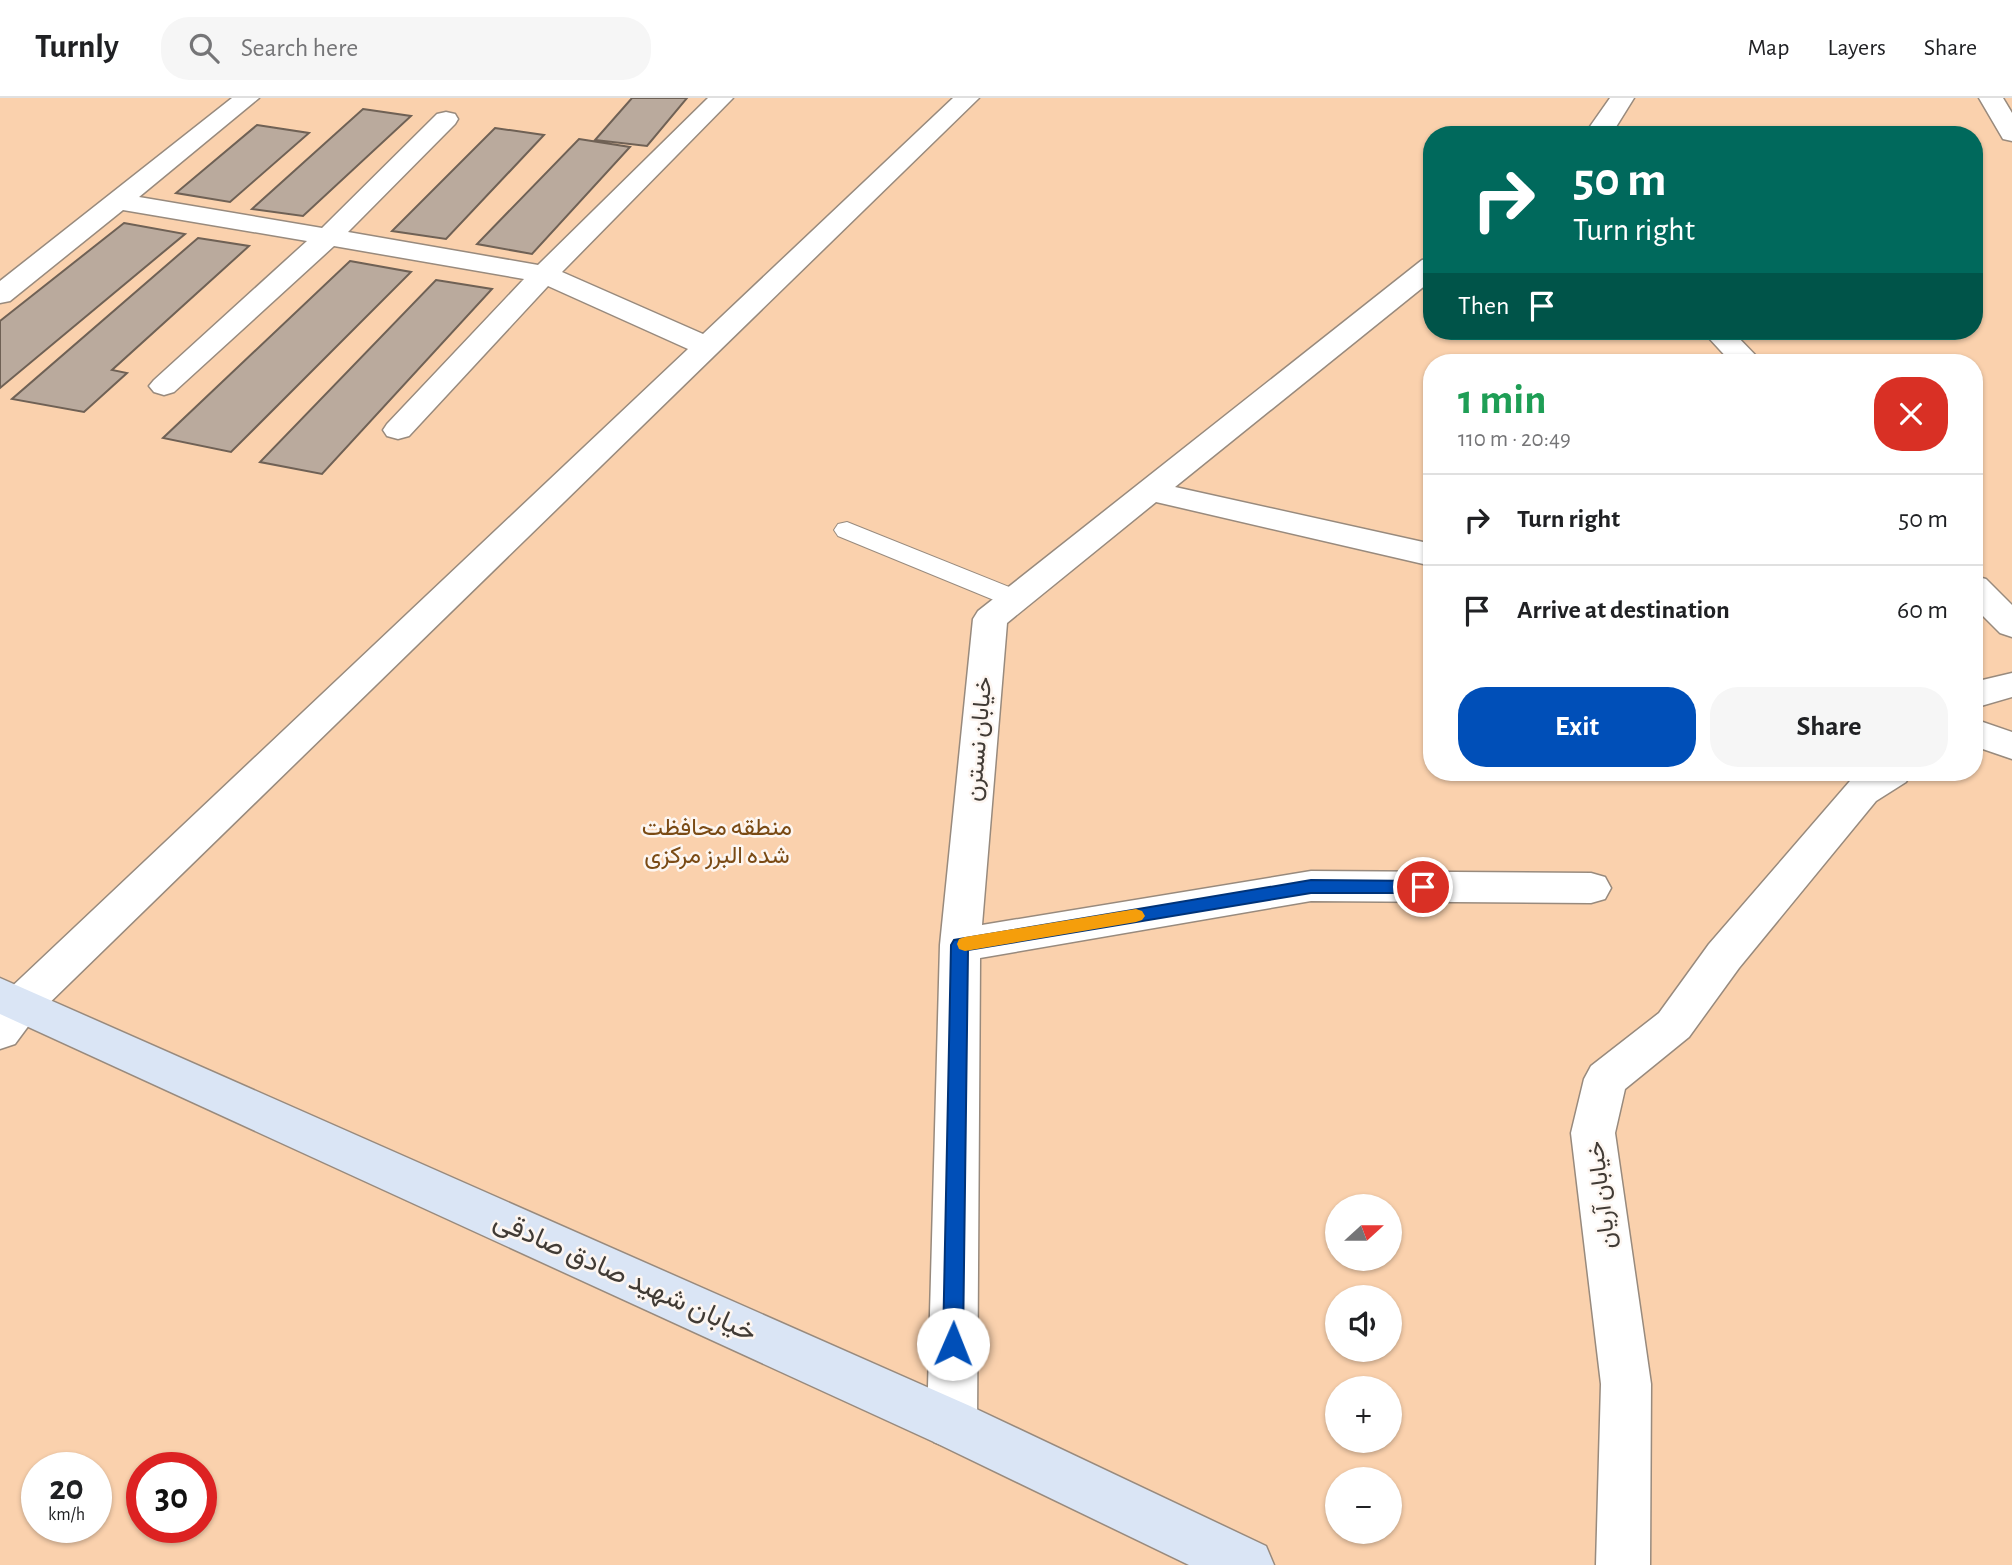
<!DOCTYPE html>
<meta charset="utf-8">
<style>
:root{--surface:#fff;--page:#f6f6f6;--text:#202124;--muted:#757577;--line:#e0e0e0;--accent:#004fb8}
body{margin:0;font-family:"Alegreya Sans",Vazirmatn,sans-serif;background:var(--page);color:var(--text);height:100vh;display:flex;flex-direction:column;font-size:26px;white-space:nowrap}
*{box-sizing:border-box;margin:0}
p{font-size:23px;color:var(--muted)}
.icon{flex:none;width:38px;height:38px;fill:none;stroke:currentColor;stroke-width:2;stroke-linecap:round;stroke-linejoin:round}
.map{position:relative;flex:1;overflow:hidden}
.drawer{position:absolute;left:1423px;top:256px;width:560px;height:427px;display:flex;flex-direction:column;background:var(--surface);border-radius:28px;box-shadow:0 2px 5px #0004}
.drawer>*{flex:none}
.banner{position:absolute;left:1423px;top:28px;width:560px;height:214px;border-radius:28px;box-shadow:0 2px 5px #0004;background:#00695c;color:#fff;overflow:hidden}
.needle{width:46px;rotate:69deg}
.buttons{position:absolute;left:1325px;top:1096px;display:grid;gap:14px}
.buttons a{display:grid;place-items:center;width:77px;height:77px;border-radius:50%;background:var(--surface);box-shadow:0 2px 5px #0004;font-size:35px}
.speed{position:absolute;left:21px;top:1354px;display:flex;gap:14px;font-size:35px;font-weight:700;text-align:center}
.speed>*{display:grid;place-content:center;width:91px;height:91px;border-radius:50%;background:var(--surface);box-shadow:0 2px 5px #0004;line-height:1}
.speed small{font-size:18px;font-weight:400}
.speed .limit{border:10px solid #d22;background:#fff;color:#111}
.pin{position:absolute;display:grid;place-items:center;width:60px;height:60px;color:#fff;margin:-30px;border:4px solid #fff;border-radius:50%;box-shadow:0 2px 7px #0007}
.me{position:absolute;width:77px;margin:-38px;rotate:1deg;stroke-linejoin:round;filter:drop-shadow(0 0 5px #0008)}
.turn{display:flex;align-items:center;gap:24px;height:147px;padding:0 35px;font-size:32px}
.turn .icon{width:91px;height:91px;stroke-width:2.5}
.turn b{display:block;font-size:49px;line-height:60px}
.then{display:flex;align-items:center;height:66px;padding:0 35px;background:#0003;gap:14px;font-size:26px}
.round{display:grid;place-items:center;flex:none;width:74px;height:74px;border-radius:28px;background:var(--page)}
.headline{display:flex;align-items:center;justify-content:space-between;height:119px;padding:0 35px}
h1{font-size:42px;font-weight:700;line-height:52px;color:#1e9e55}
.primary-button{display:flex;gap:14px;margin-top:auto;padding:14px 35px}
.primary-button a{flex:1;height:80px;border-radius:28px;background:var(--accent);color:#fff;font-size:28px;font-weight:700;line-height:80px;text-align:center}
.primary-button a+a{background:var(--page);color:var(--text)}
ul{padding:0;list-style:none}
li{display:flex;align-items:center;gap:21px;height:91px;padding:0 35px;border-top:2px solid var(--line)}
li div{flex:1}
li b{display:block;font-size:26px}
li em{font-style:normal}
header{display:flex;align-items:center;gap:42px;box-sizing:border-box;height:98px;padding:0 35px;background:var(--surface);border-bottom:2px solid var(--line)}
header strong{font-size:33px}
nav{display:flex;gap:38px;margin-inline-start:auto;font-size:24px}
.search{width:490px;height:63px;background:var(--page);display:flex;align-items:center;gap:18px;box-sizing:border-box;padding:0 24px;border-radius:28px;color:var(--muted);font-size:26px}
.map>svg:first-child{display:block}
.green{fill:#fad1ad;fill-rule:evenodd}
.building{fill:#baaa9d;stroke:#6f6155;stroke-width:2}
.lines{fill:none;stroke-linecap:round;stroke-linejoin:round}
.lane-casing{stroke:#988a7d;stroke-width:2}
.street-casing{stroke:#988a7d;stroke-width:3}
.secondary-casing{stroke:#988a7d;stroke-width:3}
.lane{fill:#fff;fill-rule:evenodd}
.street{fill:#fff;fill-rule:evenodd}
.secondary{fill:#dae5f5;fill-rule:evenodd}
.route{fill:#004fb8;stroke:#003378;stroke-width:2}
.slow{fill:#f59e0b}
.labels{text-anchor:middle;dominant-baseline:central;stroke-width:5;stroke-linejoin:round;paint-order:stroke}
.street-label{font-size:24px;fill:#413b35;stroke:#fdf6f1}
.park-label{font-size:24px;fill:#7a4a14;stroke:#fdf6f1}
.near-street-label{font-size:28px;fill:#413b35;stroke:#fdf6f1}
</style>
<header>
<strong>Turnly</strong>
<div class="search"><svg class="icon" aria-label="search" viewBox="0 0 24 24"><circle cx="10" cy="10" r="6"/><path d="M15 15l6 6"/></svg>Search here</div>
<nav><a>Map</a><a>Layers</a><a>Share</a></nav>
</header>
<div class="map">
<svg width="2012" height="1467" viewBox="0 0 2012 1467">
<rect width="100%" height="100%" fill="#f7e7d9"/>
<!-- green -->
<path class="green" d="M0 0H2012V1467H0ZM1432 37H1974V233H1432ZM1432 264H1974V674H1432ZM1337 1108H1390V1160H1337ZM1337 1199H1390V1251H1337ZM1337 1290H1390V1342H1337ZM37 1370H96V1430H37ZM142 1370H201V1430H142ZM1337 1381H1390V1433H1337Z"/>
<!-- building -->
<path class="building" d="M632 0H687L647 48 595 42Z
M363 11 411 18 303 118 252 111Z
M257 27 309 35 230 104 176 95Z
M495 30 544 37 446 141 392 133Z
M579 41 630 49 532 156 477 146Z
M124 125 185 136 0 290V223Z
M198 140 249 148 112 272 127 275 84 314 12 301Z
M350 163 411 174 231 354 163 340Z
M436 182 492 191 322 376 260 364Z"/>
<g class="lines">
<defs>
<path id="lane" d="M847 424 1024 495 1028 501 1024 507 1015 510 1006 507 838 438 834 432 838 426Z"/>
<path id="street" d="M232 0H259L139 99 322 130 437 16 446 14 455 16 458 21 455 26 348 134 538 167 708 0H733L562 174 703 236 953 0H979L35 919 15 946 0 951V901L5 895 688 251 548 188 409 338 398 341 387 338 383 332 387 326 524 181 334 148 174 294 164 297 154 294 149 288 154 282 307 143 123 112 10 203 0 205V183Z
M1610 0H1634L1611 37H1584Z
M1979 0H2003L2012 15V43L2003 41Z
M1432 160V182L1175 389 1432 446V468L1156 404 1007 525 982 827 1311 773 1591 775 1605 779 1611 790 1605 801 1591 805 1311 803 980 860 977 1326 970 1344 952 1351 934 1344 927 1326 940 847 973 521 978 513 1422 162Z
M1710 233H1732L1762 264H1731L1707 238Z
M1974 478 1986 481 2012 507V539L2000 535 1974 509Z
M2012 575V599L1974 610V584Z
M1974 621 2012 634V661L1974 648Z
M1865 674H1912L1906 684 1876 703 1739 870 1689 939 1625 991 1615 1035 1651 1286 1650 1467H1596L1601 1286 1571 1035 1584 981 1591 968 1659 915 1709 846 1850 683Z"/>
<path id="secondary" d="M0 880 970 1308 1266 1448 1274 1467H1189L934 1344 0 916Z"/>
</defs>
<!-- lane casing -->
<use href="#lane" class="lane-casing"/>
<!-- street casing -->
<use href="#street" class="street-casing"/>
<!-- secondary casing -->
<use href="#secondary" class="secondary-casing"/>
<!-- lane -->
<use href="#lane" class="lane"/>
<!-- street -->
<use href="#street" class="street"/>
<!-- secondary -->
<use href="#secondary" class="secondary"/>
</g>
<!-- route -->
<path class="route" d="M1311 782 1423 783 1431 789 1423 795H1311L968 852 963 1246 960 1253 953 1256 946 1253 943 1246 951 847 954 842Z"/>
<!-- slow -->
<path class="slow" d="M1136 811 1142 813 1145 818 1142 822 1136 824 965 853 959 851 957 846 959 841 965 839Z"/>
<g class="labels">
<!-- street labels -->
<g class="street-label">
<text transform="translate(979 641) rotate(-85)">خیابان نسترن</text>
<text transform="translate(1602 1097) rotate(-97)">خیابان آریان</text>
</g>
<!-- park labels -->
<g class="park-label">
<text x="717" y="730">منطقه محافظت<tspan x="717" dy="28">شده البرز مرکزی</tspan></text>
</g>
<!-- near-street labels -->
<g class="near-street-label">
<text transform="translate(625 1179) rotate(24)">خیابان شهید صادق صادقی</text>
</g>
</g>
</svg>
<div class="buttons">
<a><svg class="needle" viewBox="-14 -14 28 28"><path d="M0-13l5 13h-10z" fill="#e53935"/><path d="M0 13l5-13h-10z" fill="#757577"/></svg></a>
<a><svg class="icon" aria-label="sound" viewBox="0 0 24 24"><path d="M4 9h4l5-4v14l-5-4H4zM17 9q2 3 0 6"/></svg></a>
<a>+</a>
<a>−</a>
</div>
<div class="speed"><div>20<small>km/h</small></div><div class="limit">30</div></div>
<div class="pin" style="left:1423px;top:789px;background:#d93025"><svg class="icon" aria-label="arrive" viewBox="0 0 24 24"><path d="M6 21V4h12l-3 4 3 4H6"/></svg></div>
<svg class="me" style="left:953px;top:1246px" viewBox="-20 -20 40 40"><circle r="19" fill="#fff"/><path d="M0-13L10 11 0 6-10 11z" fill="#004fb8"/></svg>
<div class="banner">
<div class="turn"><svg class="icon" aria-label="right" viewBox="0 0 24 24"><path d="M7 20v-9h11M14 6l5 5-5 5"/></svg><div><b>50 m</b>Turn right</div></div>
<div class="then">Then<svg class="icon" aria-label="arrive" viewBox="0 0 24 24"><path d="M6 21V4h12l-3 4 3 4H6"/></svg></div>
</div>
<section class="drawer">
<div class="headline"><div><h1>1 min</h1><p>110 m · 20:49</p></div><a class="round" style="background:#d93025;color:#fff"><svg class="icon" aria-label="close" viewBox="0 0 24 24"><path d="M6 6l12 12M18 6L6 18"/></svg></a></div>
<ul>
<li><svg class="icon" aria-label="right" viewBox="0 0 24 24"><path d="M7 20v-9h11M14 6l5 5-5 5"/></svg><div><b>Turn right</b></div><em>50 m</em></li>
<li><svg class="icon" aria-label="arrive" viewBox="0 0 24 24"><path d="M6 21V4h12l-3 4 3 4H6"/></svg><div><b>Arrive at destination</b></div><em>60 m</em></li>
</ul>
<div class="primary-button"><a>Exit</a><a>Share</a></div>
</section>
</div>
